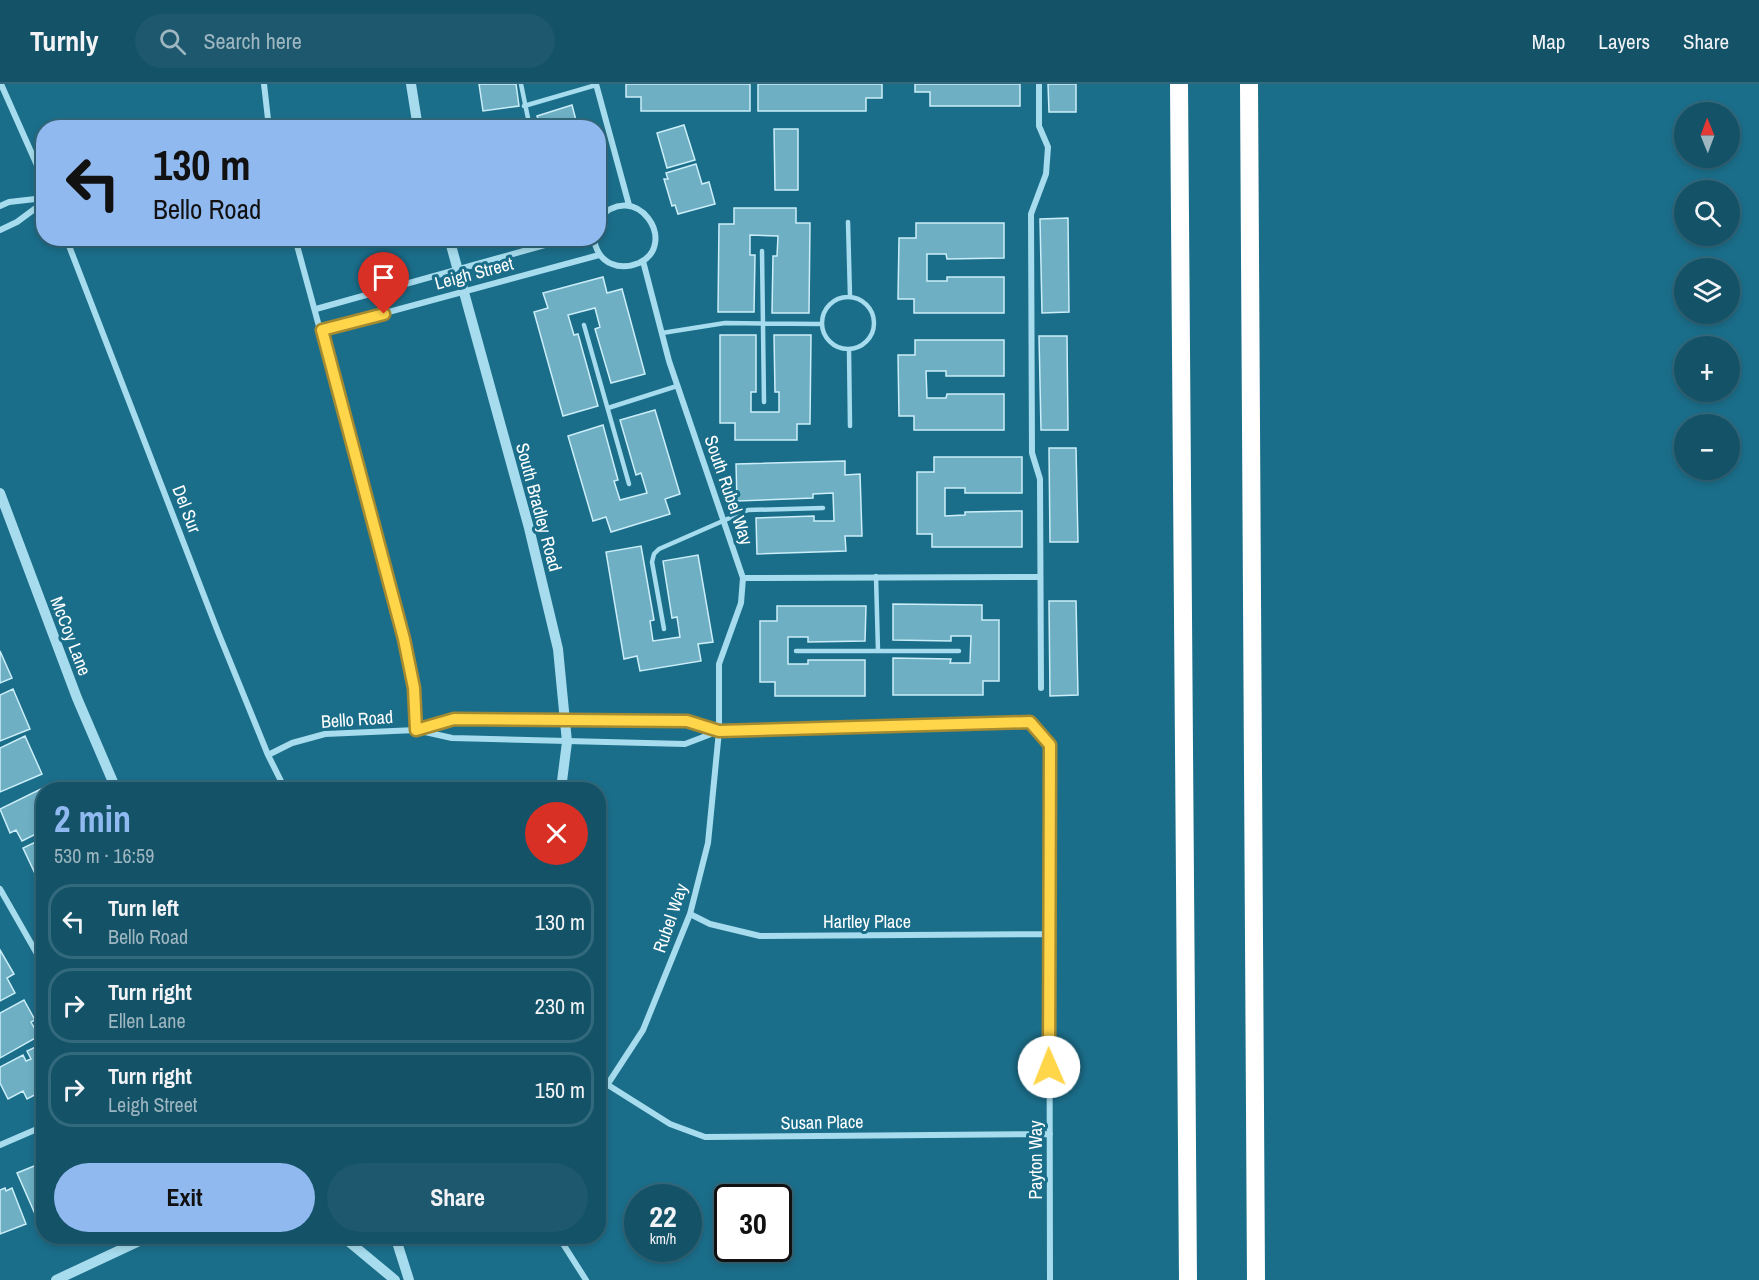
<!DOCTYPE html>
<meta charset="utf-8">
<style>
:root{--surface:#145268;--page:#1d586e;--text:#f1f3f6;--muted:#9db6c0;--line:#33697c;--accent:#90b9f0}
body{margin:0;font-family:"Archivo Narrow",sans-serif;background:var(--page);color:var(--text);height:100vh;display:flex;flex-direction:column;font-size:22px;white-space:nowrap}
*{box-sizing:border-box;margin:0}
p{font-size:20px;color:var(--muted)}
.icon{flex:none;width:33px;height:33px;fill:none;stroke:currentColor;stroke-width:2;stroke-linecap:round;stroke-linejoin:round}
.map{position:relative;flex:1;overflow:hidden}
.drawer{position:absolute;left:36px;top:698px;width:570px;height:462px;display:flex;flex-direction:column;background:var(--surface);border-radius:24px;box-shadow:0 3px 9px #0003,0 0 0 2px var(--line)}
.drawer>*{flex:none}
.guide{position:absolute;left:36px;top:36px;width:570px;height:126px;border-radius:24px;box-shadow:0 3px 9px #0003,0 0 0 2px var(--line);background:#90b9f0;color:#111;overflow:hidden}
.needle{width:39px;rotate:359deg}
.tools{position:absolute;left:1674px;top:18px;display:grid;gap:12px}
.tools a{display:grid;place-items:center;width:66px;height:66px;border-radius:50%;background:var(--surface);box-shadow:0 3px 9px #0003,0 0 0 2px var(--line);font-size:30px}
.speed{position:absolute;left:624px;top:1100px;display:flex;gap:12px;font-size:30px;font-weight:700;text-align:center}
.speed>*{display:grid;place-content:center;width:78px;height:78px;border-radius:50%;background:var(--surface);box-shadow:0 3px 9px #0003,0 0 0 2px var(--line);line-height:1}
.speed small{font-size:15px;font-weight:400}
.speed .limit{border:3px solid #111;border-radius:9px;background:#fff;color:#111}
.pin{position:absolute;display:grid;place-items:center;width:51px;height:51px;color:#fff;margin:-62px -26px;border-radius:50% 50% 50% 0;rotate:-45deg;box-shadow:0 0 6px #0007}
.pin .icon{rotate:45deg}
.me{position:absolute;width:66px;margin:-33px;rotate:359deg;stroke-linejoin:round;filter:drop-shadow(0 0 4px #0008)}
.turn{display:flex;align-items:center;gap:21px;height:126px;padding:0 18px;font-size:27px}
.turn .icon{width:78px;height:78px;stroke-width:2.5}
.turn b{display:block;font-size:42px;line-height:51px}
.round{display:grid;place-items:center;flex:none;width:63px;height:63px;border-radius:32px;background:var(--page)}
.summary{display:flex;align-items:center;justify-content:space-between;height:102px;padding:0 18px}
h1{font-size:36px;font-weight:800;line-height:45px;color:var(--accent)}
.action{display:flex;gap:12px;margin-top:auto;padding:12px 18px}
.action a{flex:1;height:69px;border-radius:36px;background:var(--accent);color:#111;font-size:24px;font-weight:800;line-height:69px;text-align:center}
.action a+a{background:var(--page);color:var(--text)}
ul{padding:0;list-style:none}
li{display:flex;align-items:center;gap:18px;height:75px;margin:0 12px 9px;padding:0 6px;border:3px solid var(--line);border-radius:24px}
li div{flex:1}
li b{display:block;font-size:22px}
li em{font-style:normal}
header{display:flex;align-items:center;gap:36px;box-sizing:border-box;height:84px;padding:0 30px;background:var(--surface);border-bottom:2px solid var(--line)}
header strong{font-size:28px}
nav{display:flex;gap:33px;margin-inline-start:auto;font-size:21px}
.search{width:420px;height:54px;background:var(--page);display:flex;align-items:center;gap:15px;box-sizing:border-box;padding:0 21px;border-radius:33px;color:var(--muted);font-size:22px}
.map>svg:first-child{display:block}
.building{fill:#6eafc4;stroke:#cbeef9;stroke-width:1.5}
.lines{fill:none;stroke-linecap:round;stroke-linejoin:round}
.service{stroke:#a6dced;stroke-width:4.5}
.minor{stroke:#a6dced;stroke-width:6}
.tertiary{stroke:#a6dced;stroke-width:10}
.motorway{stroke:#fff;stroke-width:18}
.route-casing{stroke:#a68a30;stroke-width:15}
.route{stroke:#ffd54a;stroke-width:10}
.labels{text-anchor:middle;dominant-baseline:central;stroke-width:6;stroke-linejoin:round;paint-order:stroke}
.street-label{font-size:18px;fill:#fff;stroke:#1b6e8a}
</style>
<header>
<strong>Turnly</strong>
<div class="search"><svg class="icon" aria-label="search" viewBox="0 0 24 24"><circle cx="10" cy="10" r="6"/><path d="M15 15l6 6"/></svg>Search here</div>
<nav><a>Map</a><a>Layers</a><a>Share</a></nav>
</header>
<div class="map">
<svg width="1759" height="1196" viewBox="0 0 1759 1196">
<rect width="100%" height="100%" fill="#1b6e8a"/>
<!-- building -->
<path class="building" d="M479 0H516L519 22 483 27Z
M626 0H750V27H641V13H626Z
M758 0H882V14H866V27H758Z
M915 0H1020V22H930V8H915Z
M1048 0H1076V28H1049Z
M572 21 578 44H541L537 32Z
M520 37 522 44H497Z
M684 41 695 76 667 84 657 49Z
M774 45H798V106H775Z
M696 80 702 100 709 98 715 120 678 130 675 121 672 122 664 95H668L666 89Z
M734 124H796V139H810L809 229H772L773 172H777L778 152 750 151V171H755L754 228H718L719 140H734Z
M1068 134 1069 228 1042 229 1040 135Z
M916 139H1004V174L947 175 946 170H927V197H947V193H1004V229H914V215H898L899 154H916Z
M603 193 607 209 622 205 645 290 611 299 595 245 600 243 595 224 568 231 574 251 578 250 598 322 563 332 534 228 548 224 543 209Z
M720 251H756V308H751V328H779V308H775L774 251H811L810 340H797V356H735V339H720Z
M1039 252H1067L1068 346H1041Z
M915 256H1004V292H946V287H926L927 314H946L947 310H1004V346H914V332H899L898 271H915Z
M655 326 680 410 665 415 670 430 611 448 606 433 593 437 568 352 603 341 618 396 614 397 620 416 647 409 641 389 636 391 620 336Z
M1049 364H1076L1078 458H1050Z
M934 373H1022V409H965V404H945V432L965 431V428L1022 427V463H932V450H917V388H934Z
M845 377V391L860 390 862 452H845L846 467 757 470 756 434 814 432V437H834L833 409 813 410V414L737 417 736 380Z
M641 462 654 536 650 537 653 557 680 553 677 533 672 534 663 477 698 471 713 558 698 560 701 577 640 587 637 572 624 575 606 468Z
M1049 517H1076L1078 611 1050 612Z
M893 520 982 521V536H999V597H983V611H893V574L951 575 950 579H970L971 552H951V557L893 556Z
M777 522H866L865 557 808 558V553H788V580H808V576H865V612H775V598H760V537H777Z
M0 567 12 594 0 599Z
M13 605 30 645 0 657V611Z
M25 652 42 690 0 708V664Z
M47 702 49 705H44V746L22 757 16 746 10 749 0 725Z
M44 754V798L40 800 23 764Z
M0 866 14 890 7 894 15 909 0 917Z
M24 916 35 936 31 938 39 952 0 974V929Z
M44 959V1006L27 1015 23 1007 8 1015 0 999V983L23 971 26 977 31 975 27 967Z
M39 1080 41 1085 44 1084V1137L39 1139 17 1089Z
M5 1104 6 1107 12 1104 26 1140 0 1150V1106Z"/>
<g class="lines">
<!-- service -->
<path class="service" d="M521 0 530 44
M524 22 596 1
M848 138 850 212
M762 167 764 318
M822 239a26 26 0 1 1 52 0a26 26 0 1 1-52 0Z
M584 241 629 400
M662 249 725 239 821 240
M849 266 850 342
M608 324 677 302
M876 492 878 567
M664 545 652 478 654 470 659 465 748 426 823 424
M796 567H959"/>
<!-- minor -->
<path class="minor" d="M1 0 44 97
M264 0 269 44
M596 0 629 121
M1039 0V42L1048 63 1046 90 1031 130 1032 369 1040 395 1041 604
M0 122 9 118 44 114
M0 146 17 138 44 118
M66 154 218 548 268 671 285 705
M295 154 404 555 414 605 416 646
M594 154C595 165 601 176 612 180 621 184 629 183 639 179 680 160 636 93 598 135
M316 225 570 154
M322 246 599 171
M743 494 1040 493
M416 646 452 654 685 660 719 647 1030 638 1049 661 1050 1196
M268 671 292 659 325 650 416 646 454 635 687 637 719 647
M0 805 44 882
M690 830 710 840 760 852 1048 850
M608 1001 670 1040 705 1053 1050 1050
M598 1015 643 946 690 830 708 759 719 647V580L741 519 743 494 669 277 643 177
M0 1061 44 1042
M558 1152 586 1196"/>
<!-- tertiary -->
<path class="tertiary" d="M411 0 418 44
M449 154 529 444 558 565 567 658 561 705
M0 409 77 614 116 705
M342 1152 395 1196
M395 1152 409 1196
M56 1196 150 1152"/>
<!-- motorway -->
<path class="motorway" d="M1179 0 1188 1196
M1249 0 1256 1196"/>
</g>
<g class="lines">
<defs>
<path id="route" d="M384 230 322 246 404 555 414 604 416 646 454 635 687 637 719 647 1030 638 1050 661 1049 983"/>
</defs>
<!-- route casing -->
<use href="#route" class="route-casing"/>
<!-- route -->
<use href="#route" class="route"/>
</g>
<g class="labels">
<!-- street labels -->
<g class="street-label">
<text transform="translate(474 189) rotate(-15)">Leigh Street</text>
<text transform="translate(729 406) rotate(71)">South Rubel Way</text>
<text transform="translate(539 423) rotate(75)">South Bradley Road</text>
<text transform="translate(187 425) rotate(69)">Del Sur</text>
<text transform="translate(71 552) rotate(69)">McCoy Lane</text>
<text transform="translate(357 635) rotate(-4)">Bello Road</text>
<text transform="translate(670 834) rotate(-71)">Rubel Way</text>
<text x="867" y="837">Hartley Place</text>
<text transform="translate(822 1038) rotate(-1)">Susan Place</text>
<text transform="translate(1035 1076) rotate(-90)">Payton Way</text>
</g>
</g>
</svg>
<div class="tools">
<a><svg class="needle" viewBox="-14 -14 28 28"><path d="M0-13l5 13h-10z" fill="#e53935"/><path d="M0 13l5-13h-10z" fill="#9db6c0"/></svg></a>
<a><svg class="icon" aria-label="search" viewBox="0 0 24 24"><circle cx="10" cy="10" r="6"/><path d="M15 15l6 6"/></svg></a>
<a><svg class="icon" aria-label="layers" viewBox="0 0 24 24"><path d="M12 4l9 5-9 5-9-5zM3 14l9 5 9-5"/></svg></a>
<a>+</a>
<a>−</a>
</div>
<div class="speed"><div>22<small>km/h</small></div><div class="limit">30</div></div>
<div class="pin" style="left:384px;top:230px;background:#d93025"><svg class="icon" aria-label="arrive" viewBox="0 0 24 24"><path d="M6 21V4h12l-3 4 3 4H6"/></svg></div>
<svg class="me" style="left:1049px;top:983px" viewBox="-20 -20 40 40"><circle r="19" fill="#fff"/><path d="M0-13L10 11 0 6-10 11z" fill="#ffd54a"/></svg>
<div class="guide">
<div class="turn"><svg class="icon" aria-label="left" viewBox="0 0 24 24"><path d="M17 20v-9H6M10 6l-5 5 5 5"/></svg><div><b>130 m</b>Bello Road</div></div>
</div>
<section class="drawer">
<div class="summary"><div><h1>2 min</h1><p>530 m · 16:59</p></div><a class="round" style="background:#d93025;color:#fff"><svg class="icon" aria-label="close" viewBox="0 0 24 24"><path d="M6 6l12 12M18 6L6 18"/></svg></a></div>
<ul>
<li><svg class="icon" aria-label="left" viewBox="0 0 24 24"><path d="M17 20v-9H6M10 6l-5 5 5 5"/></svg><div><b>Turn left</b><p>Bello Road</p></div><em>130 m</em></li>
<li><svg class="icon" aria-label="right" viewBox="0 0 24 24"><path d="M7 20v-9h11M14 6l5 5-5 5"/></svg><div><b>Turn right</b><p>Ellen Lane</p></div><em>230 m</em></li>
<li><svg class="icon" aria-label="right" viewBox="0 0 24 24"><path d="M7 20v-9h11M14 6l5 5-5 5"/></svg><div><b>Turn right</b><p>Leigh Street</p></div><em>150 m</em></li>
</ul>
<div class="action"><a>Exit</a><a>Share</a></div>
</section>
</div>
